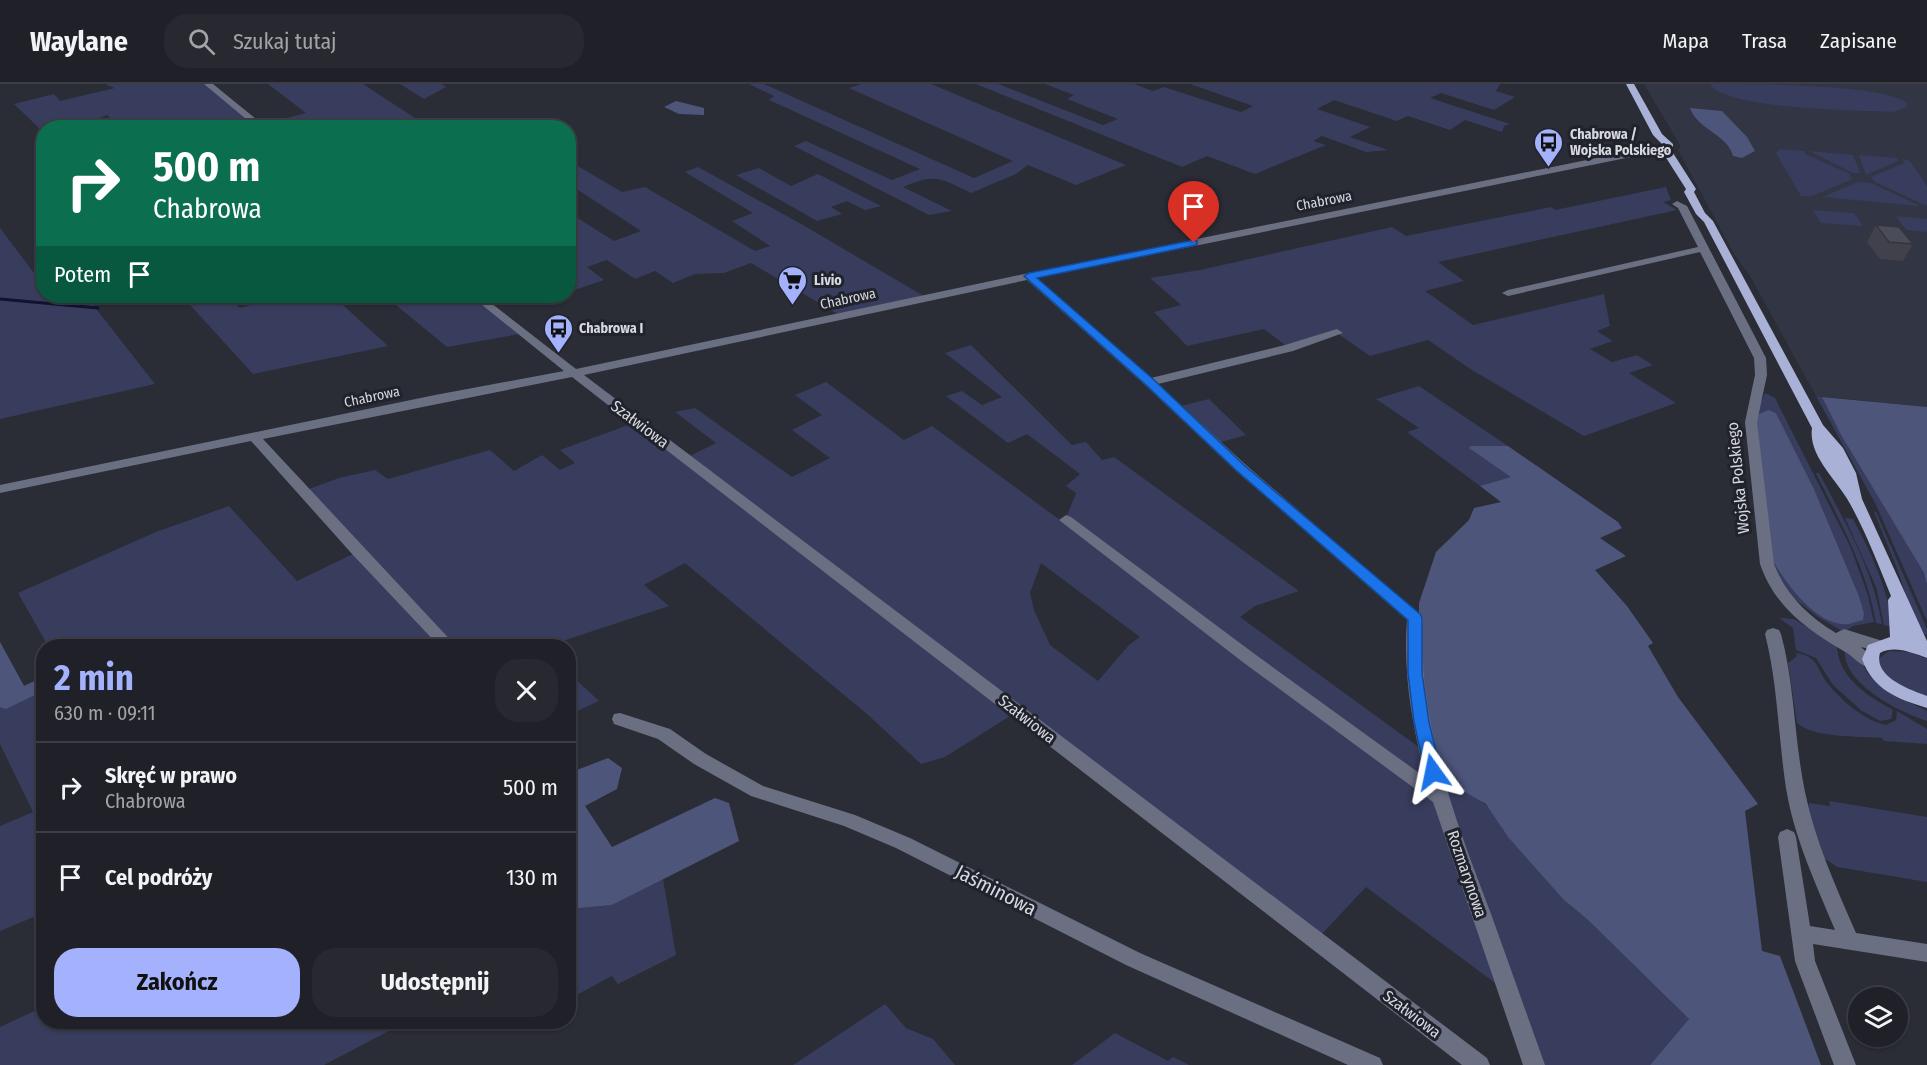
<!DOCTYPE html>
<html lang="pl">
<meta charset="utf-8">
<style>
:root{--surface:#202128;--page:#282930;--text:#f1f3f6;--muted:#a2a3a8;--line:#3d3e45;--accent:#a4b1fc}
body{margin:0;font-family:"Fira Sans Condensed",sans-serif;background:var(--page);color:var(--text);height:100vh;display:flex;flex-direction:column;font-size:22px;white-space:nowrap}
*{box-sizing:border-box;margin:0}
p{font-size:20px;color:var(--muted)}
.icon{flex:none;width:33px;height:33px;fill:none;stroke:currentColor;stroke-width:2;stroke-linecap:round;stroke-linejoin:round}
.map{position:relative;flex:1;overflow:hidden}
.details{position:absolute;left:36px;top:555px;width:540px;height:390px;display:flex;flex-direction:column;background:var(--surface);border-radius:24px;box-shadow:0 2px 4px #0004,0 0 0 2px var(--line)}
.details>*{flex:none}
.guide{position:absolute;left:36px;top:36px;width:540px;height:183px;border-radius:24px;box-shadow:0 2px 4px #0004,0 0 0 2px var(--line);background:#0b6e4f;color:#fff;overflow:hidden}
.fabs{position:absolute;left:1848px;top:903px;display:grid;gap:12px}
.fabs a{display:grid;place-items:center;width:60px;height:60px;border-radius:50%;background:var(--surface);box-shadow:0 2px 4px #0004,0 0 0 2px var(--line);font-size:30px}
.pin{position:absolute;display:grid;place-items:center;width:51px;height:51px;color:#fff;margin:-62px -26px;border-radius:50% 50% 50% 0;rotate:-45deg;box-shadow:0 0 6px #0007}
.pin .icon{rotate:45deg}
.me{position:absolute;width:66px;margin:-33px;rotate:348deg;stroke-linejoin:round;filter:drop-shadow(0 0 4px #0008)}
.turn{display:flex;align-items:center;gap:21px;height:126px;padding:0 18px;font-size:27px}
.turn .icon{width:78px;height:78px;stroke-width:2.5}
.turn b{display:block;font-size:42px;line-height:51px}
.then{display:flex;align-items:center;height:57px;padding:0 18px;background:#0003;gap:12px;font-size:22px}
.round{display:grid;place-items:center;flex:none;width:63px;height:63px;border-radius:24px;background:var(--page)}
.overview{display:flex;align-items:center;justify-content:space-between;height:102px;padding:0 18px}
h1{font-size:36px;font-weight:700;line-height:45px;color:var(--accent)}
.button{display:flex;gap:12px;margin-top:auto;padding:12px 18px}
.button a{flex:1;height:69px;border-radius:24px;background:var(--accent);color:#111;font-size:24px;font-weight:700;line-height:69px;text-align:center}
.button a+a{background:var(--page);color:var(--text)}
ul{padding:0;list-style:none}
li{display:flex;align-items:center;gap:18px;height:90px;padding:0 18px;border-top:2px solid var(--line)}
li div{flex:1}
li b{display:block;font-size:22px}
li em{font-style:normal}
header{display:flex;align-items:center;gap:36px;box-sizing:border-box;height:84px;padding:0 30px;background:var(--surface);border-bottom:2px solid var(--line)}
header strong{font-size:28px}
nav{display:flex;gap:33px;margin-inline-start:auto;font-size:21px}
.search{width:420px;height:54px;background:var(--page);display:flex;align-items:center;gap:15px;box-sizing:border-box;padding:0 21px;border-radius:24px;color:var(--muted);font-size:22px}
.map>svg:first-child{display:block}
.built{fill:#323544}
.green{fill:#383d5e;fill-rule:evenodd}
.forest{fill:#4e557b}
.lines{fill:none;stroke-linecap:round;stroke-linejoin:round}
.stream{stroke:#101333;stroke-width:3}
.minor{fill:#6b6f82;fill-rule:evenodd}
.major{fill:#a9b1d6;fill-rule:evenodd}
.wall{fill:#40414b}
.building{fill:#4a4c57;stroke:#34353d;stroke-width:1.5}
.route{fill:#1a73e8;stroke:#114b97;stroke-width:1.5}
.labels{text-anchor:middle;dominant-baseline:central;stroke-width:6;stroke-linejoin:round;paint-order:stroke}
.far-poi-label{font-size:14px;font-weight:bold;fill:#d8d9e0;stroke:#21232c;text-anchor:start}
.far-street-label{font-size:14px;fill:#d8d9e0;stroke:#21232c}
.street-label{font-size:16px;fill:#d8d9e0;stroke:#21232c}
.near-street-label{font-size:20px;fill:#d8d9e0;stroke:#21232c}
</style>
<header>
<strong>Waylane</strong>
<div class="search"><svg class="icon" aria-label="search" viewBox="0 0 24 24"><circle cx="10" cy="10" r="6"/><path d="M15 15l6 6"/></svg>Szukaj tutaj</div>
<nav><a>Mapa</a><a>Trasa</a><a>Zapisane</a></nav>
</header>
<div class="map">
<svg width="1927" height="981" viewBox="0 0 1927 981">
<rect width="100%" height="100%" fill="#2a2c36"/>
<!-- built -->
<path class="built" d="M1644 0H1927V323L1816 312 1750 192 1734 170 1678 66 1681 63Z"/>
<!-- green -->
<path class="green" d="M105 0H208L260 41 306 29 268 0H363L418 36 402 44H121L107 31 76 43 67 37 40 45 14 20 54 10 60 17 115 4Z
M400 0H442L446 3 424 15Z
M749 0H764L974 94 1013 77 849 4 861 0H931L1126 81 1076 101 1028 81 1016 90 971 109C940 94 936 89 903 103L952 127 929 131 794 62 806 57 892 96 920 85 769 16 774 12Z
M976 0H998L1103 41 1118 35 1067 15 1074 11 1045 0H1134L1153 7 1164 3 1241 28 1253 22 1190 0H1500L1496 7 1515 13 1494 26 1441 9 1430 14 1510 40 1504 42 1502 48 1465 36 1450 46 1408 32 1397 37 1334 16 1317 25 1370 43 1350 53 1388 66 1366 68 1322 52 1313 57 1326 61 1255 90 1207 72 1182 83Z
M1710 0C1754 0 1876 0 1906 18L1907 23 1893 28C1859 26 1726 26 1710 0Z
M1780 65 1804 67 1807 71 1850 90 1849 92 1853 95 1812 112H1801L1776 69Z
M1809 67 1853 71 1860 89H1853Z
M1859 71 1897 74 1898 77 1866 91Z
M1903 75 1910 77 1927 102V122L1875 98 1871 93 1904 79Z
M569 77 622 108 645 103 755 167 770 162 732 137 753 129 685 88 698 83 803 141 927 214 841 232 751 179 724 189 695 190 673 199 655 187 635 195 607 176 587 183 604 196 569 208 568 128 614 157 641 147 569 100Z
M759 84 791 102 818 90 881 122 865 126 847 117 831 123 842 130 817 137 736 91Z
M1858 98 1871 99 1920 122 1822 113Z
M1666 103 1671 116 1663 118 1677 126 1438 178 1464 197 1425 207 1473 241 1604 210 1610 242 1597 247 1613 257 1590 265 1612 278 1637 271 1653 281 1629 289 1676 319 1584 352 1472 286 1428 256 1370 272 1337 249 1289 264 1264 245 1187 262 1154 228 1181 221 1150 194 1200 186 1392 143 1406 152 1551 123 1555 126Z
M1813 126 1854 129 1863 142 1821 139Z
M1896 132 1927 135V148L1906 146Z
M0 144 43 201 44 212H86L155 300 0 335Z
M182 212H227L240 224 254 220 246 212H333L388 262 253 290Z
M385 212H476L574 289 690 372 716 359 675 328 695 324 792 393 830 374 792 346 822 331 795 311 826 298 904 356 932 342 1064 439 1076 409 1066 402 1080 390 1027 350 1008 359 946 312 962 307 982 321 1002 313 945 269 971 261 1072 361 1086 358 1102 376 1114 373 1299 507 1255 522 1240 533 1420 664 1495 899 1366 803 1320 852 1018 627 945 673 921 680 867 630 685 479 644 501 669 522 547 562H48L18 509 156 448 229 422 297 497 357 468 309 405 339 394 375 386 388 395 490 366 514 387 542 371 560 386 575 379 560 366 631 340 519 250 447 263ZM1041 479 1140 553 1129 561 1098 597 1050 561 1034 526 1030 509Z
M1419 302 1508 362H1471L1512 393 1480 402 1407 348 1419 344 1376 315Z
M1765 309 1775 314 1778 320 1850 462 1867 508 1874 538 1853 542 1844 548 1818 533 1792 513 1783 503 1771 474C1787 499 1803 521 1829 536L1864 529 1859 512 1814 405 1776 329 1769 326 1756 331Z
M1816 312 1822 313 1841 351 1924 489 1927 501V537L1876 421Z
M1209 315 1246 351 1214 360 1181 322Z
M1816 389H1819C1845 438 1873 485 1882 540L1876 539C1867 485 1840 438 1816 389Z
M1874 428H1876L1927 545V551L1918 548 1897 484Z
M1845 434 1853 435C1872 470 1887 503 1893 543L1884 541 1876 503Z
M1779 534 1794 535 1837 562C1838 594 1868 612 1893 626L1891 635 1880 637 1862 627 1833 601 1816 574 1796 566 1793 544Z
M0 558 24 602 44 593 43 829 0 847V742L33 728 0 660Z
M1845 564 1860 575 1868 590 1878 600 1894 611 1927 627V637C1901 629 1840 599 1845 564Z
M1889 567 1910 568 1927 575V613L1910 608 1881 589 1878 575Z
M1796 569C1820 573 1816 585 1828 600 1841 616 1865 637 1886 641L1896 636 1897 627 1927 645V660L1884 657 1882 654C1859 652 1813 654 1797 639L1788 579 1797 572Z
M569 589 599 617 569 631H568Z
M1442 695C1464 706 1495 719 1502 745L1572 823 1588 836 1689 935 1650 981H1538Z
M1829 717 1927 733V798L1837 783 1824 774 1807 728 1809 719 1830 722Z
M663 795 676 871 618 900 612 892 569 915V825L612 821Z
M885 920 906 944 933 955 955 981H793Z
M43 923 44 938H406L324 981H0V943Z
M1115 949 1168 977 1173 973 1189 981H1072Z"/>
<!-- forest -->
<path class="forest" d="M676 17 704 24V31L679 30 664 23Z
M1690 24 1722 27 1747 53 1755 67 1742 74 1733 72C1728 51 1697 45 1690 24Z
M1822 313 1927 323V501L1924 489 1841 351Z
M1769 326 1776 329 1814 405 1859 512 1864 529 1863 536C1858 537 1853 539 1849 540 1817 544 1785 498 1771 474L1756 331Z
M1471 362H1508L1618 438 1622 444 1600 454 1626 472 1595 486 1627 522 1653 559 1648 562 1678 613 1758 720 1745 727 1762 867 1780 872 1821 981H1650L1689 935 1588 836 1564 816 1508 753 1486 720 1442 695 1429 647 1419 540V519L1436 468 1469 436 1474 424 1501 418 1480 402 1511 393 1469 364Z
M0 558 24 602 43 593V607L6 625 0 623Z
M608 674 622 684 617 705 585 722 612 763 715 714 729 719 739 757 612 821 569 825V689Z"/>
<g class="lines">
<!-- stream -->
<path class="stream" d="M0 215 98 224"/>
<!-- minor -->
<path class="minor" d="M204 0H213L267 44H257Z
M1646 64 1668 66 1673 69 1668 72 1646 70 1037 194 1151 294 1285 261 1337 245 1343 249 1293 267 1158 300 1246 381 1423 534C1417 637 1455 735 1491 830 1509 880 1527 931 1545 981H1523L1433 718 1244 579 1059 436 1066 431 1071 433 1256 571 1426 694C1412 641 1403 590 1407 536L1236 387 1145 301 1027 196 584 291 1487 974 1490 981H1462L572 293 263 355 456 562H439L353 471 251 357 0 409V401L435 311 564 287 471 212H482L576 285 1029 189Z
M1677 117 1687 122 1766 274 1767 291 1757 338 1774 480C1786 511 1808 532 1836 549L1844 545 1886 558 1888 562 1886 566 1880 568 1861 563 1877 578 1875 582C1863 586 1856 575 1847 569 1808 546 1775 524 1760 480L1745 338 1755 291 1754 274 1700 168 1508 212 1502 209 1508 206 1698 163 1678 124 1672 120Z
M1773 544 1779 546 1781 550C1795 602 1794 655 1805 708 1815 757 1836 803 1856 849L1927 860V878L1813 860 1815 877 1856 981H1834L1795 877 1778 753 1780 748 1787 745 1794 748 1796 753 1810 842 1835 846C1816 800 1794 754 1786 704 1778 652 1778 601 1765 550L1767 546Z
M620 629 670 645 706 670 763 702 855 731 910 754 1140 869 1380 974 1383 981H1348L1126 881 896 764 844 742 751 712 694 680 658 655 614 640 612 635 614 630Z"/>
<!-- major -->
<path class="major" d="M1626 0H1634L1662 50 1673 60V69L1696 105 1694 108 1705 129 1713 137 1823 341 1843 364 1856 389 1862 415 1927 557V574C1912 569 1895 561 1880 569 1873 593 1910 606 1927 612V624C1898 615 1873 606 1862 575L1868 561 1890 553 1888 516 1891 512C1878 480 1866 448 1849 418 1837 396 1808 372 1812 344L1704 138 1696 130 1684 108 1686 105 1663 69V61L1653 51Z"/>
</g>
<!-- wall -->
<path class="wall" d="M1876 141 1913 160 1903 177 1880 175 1867 158Z"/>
<!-- building -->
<path class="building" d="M1876 141 1899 143 1913 160 1889 158Z"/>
<!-- route -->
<path class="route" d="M1194 156 1197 157V161L1037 194 1153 295 1245 382 1420 530 1422 534V589L1429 638 1441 688 1439 692 1433 694 1428 692 1425 688 1414 638 1408 589V536L1237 387 1145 300 1024 192 1029 189Z"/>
<!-- icons -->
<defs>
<symbol id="bus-pin" viewBox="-11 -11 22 30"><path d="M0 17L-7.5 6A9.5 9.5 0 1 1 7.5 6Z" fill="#a4b1fc" stroke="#21232c"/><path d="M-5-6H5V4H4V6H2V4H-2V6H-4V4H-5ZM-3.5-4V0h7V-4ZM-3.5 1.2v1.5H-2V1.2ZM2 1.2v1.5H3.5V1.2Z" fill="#111"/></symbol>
<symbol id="supermarket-pin" viewBox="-11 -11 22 30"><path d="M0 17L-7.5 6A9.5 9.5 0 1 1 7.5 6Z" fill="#a4b1fc" stroke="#21232c"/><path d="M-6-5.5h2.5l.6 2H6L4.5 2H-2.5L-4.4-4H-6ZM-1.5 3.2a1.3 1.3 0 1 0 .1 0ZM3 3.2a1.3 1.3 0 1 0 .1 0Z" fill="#111"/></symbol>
</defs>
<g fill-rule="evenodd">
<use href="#bus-pin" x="1532" y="42" width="33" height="45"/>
<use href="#supermarket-pin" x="776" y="180" width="33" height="45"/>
<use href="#bus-pin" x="542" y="228" width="33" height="45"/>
</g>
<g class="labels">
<!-- far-poi labels -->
<g class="far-poi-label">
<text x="1570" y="50">Chabrowa /<tspan x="1570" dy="16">Wojska Polskiego</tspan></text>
<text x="814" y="196">Livio</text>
<text x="579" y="244">Chabrowa I</text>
</g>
<!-- far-street labels -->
<g class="far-street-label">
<text transform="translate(1324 117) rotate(-11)">Chabrowa</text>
<text transform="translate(848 215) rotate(-12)">Chabrowa</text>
<text transform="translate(372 313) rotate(-12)">Chabrowa</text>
</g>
<!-- street labels -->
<g class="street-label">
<text transform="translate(640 340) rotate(37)">Szałwiowa</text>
<text transform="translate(1738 394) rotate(-96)">Wojska Polskiego</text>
<text transform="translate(1027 635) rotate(38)">Szałwiowa</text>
<text transform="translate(1467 790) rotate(71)">Rozmarynowa</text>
<text transform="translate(1412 930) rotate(37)">Szałwiowa</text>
</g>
<!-- near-street labels -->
<g class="near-street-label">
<text transform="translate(996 806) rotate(27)">Jaśminowa</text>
</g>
</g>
</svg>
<div class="fabs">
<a><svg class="icon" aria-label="layers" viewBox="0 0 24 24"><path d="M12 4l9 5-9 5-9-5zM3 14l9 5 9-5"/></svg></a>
</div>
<div class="pin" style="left:1194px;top:159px;background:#d93025"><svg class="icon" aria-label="arrive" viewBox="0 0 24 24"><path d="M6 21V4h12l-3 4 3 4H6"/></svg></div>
<svg class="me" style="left:1433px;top:688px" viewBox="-20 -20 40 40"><path d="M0-17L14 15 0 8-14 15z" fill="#1a73e8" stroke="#fff" stroke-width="4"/></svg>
<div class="guide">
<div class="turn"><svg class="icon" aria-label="right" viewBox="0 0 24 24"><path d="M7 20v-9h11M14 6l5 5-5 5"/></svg><div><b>500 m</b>Chabrowa</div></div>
<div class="then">Potem<svg class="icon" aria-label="arrive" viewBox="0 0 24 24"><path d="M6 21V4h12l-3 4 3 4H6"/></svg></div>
</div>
<section class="details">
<div class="overview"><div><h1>2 min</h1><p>630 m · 09:11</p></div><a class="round"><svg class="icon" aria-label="close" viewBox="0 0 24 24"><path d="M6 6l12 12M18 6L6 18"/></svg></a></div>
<ul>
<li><svg class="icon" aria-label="right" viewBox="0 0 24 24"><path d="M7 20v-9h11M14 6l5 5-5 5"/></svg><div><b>Skręć w prawo</b><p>Chabrowa</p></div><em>500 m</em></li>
<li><svg class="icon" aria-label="arrive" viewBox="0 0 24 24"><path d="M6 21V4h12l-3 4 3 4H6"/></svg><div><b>Cel podróży</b></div><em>130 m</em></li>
</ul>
<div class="button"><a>Zakończ</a><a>Udostępnij</a></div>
</section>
</div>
